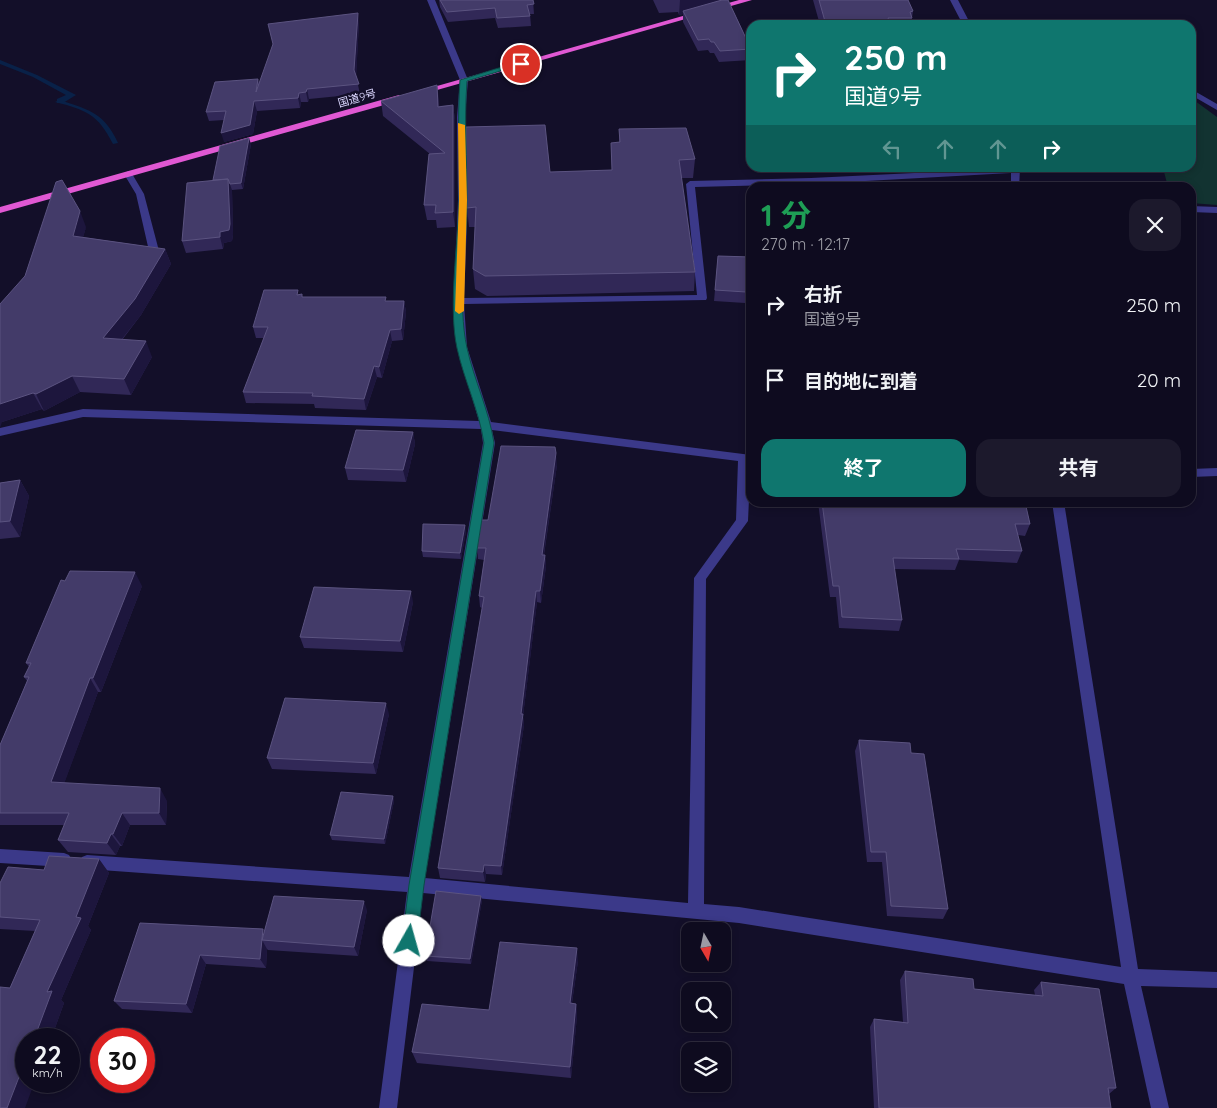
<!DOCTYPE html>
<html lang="ja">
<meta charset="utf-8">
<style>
:root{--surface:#0e0b1f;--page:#1c192c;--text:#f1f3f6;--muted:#9b9ba4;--line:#2e2b3d;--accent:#0f766e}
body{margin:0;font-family:Quicksand,"Noto Sans JP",sans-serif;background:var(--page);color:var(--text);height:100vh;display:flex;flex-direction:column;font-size:19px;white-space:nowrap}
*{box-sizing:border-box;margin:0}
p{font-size:16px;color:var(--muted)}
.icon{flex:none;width:28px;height:28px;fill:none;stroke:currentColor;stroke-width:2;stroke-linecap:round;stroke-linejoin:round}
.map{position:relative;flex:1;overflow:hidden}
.panel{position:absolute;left:746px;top:182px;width:450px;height:325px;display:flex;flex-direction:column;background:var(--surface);border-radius:15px;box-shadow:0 2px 8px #0003,0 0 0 1px var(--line)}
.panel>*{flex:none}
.top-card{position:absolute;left:746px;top:20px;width:450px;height:152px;border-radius:15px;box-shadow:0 2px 8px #0003,0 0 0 1px var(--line);background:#0f766e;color:#fff;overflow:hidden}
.needle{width:32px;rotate:171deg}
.tools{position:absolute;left:681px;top:922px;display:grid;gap:10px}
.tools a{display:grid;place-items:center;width:50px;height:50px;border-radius:10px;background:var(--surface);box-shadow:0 2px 8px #0003,0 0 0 1px var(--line);font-size:25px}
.speed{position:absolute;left:15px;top:1028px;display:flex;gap:10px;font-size:25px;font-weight:700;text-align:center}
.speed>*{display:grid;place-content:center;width:65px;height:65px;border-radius:50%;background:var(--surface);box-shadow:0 2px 8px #0003,0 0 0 1px var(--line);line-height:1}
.speed small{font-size:12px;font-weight:400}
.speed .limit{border:8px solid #d22;background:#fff;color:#111}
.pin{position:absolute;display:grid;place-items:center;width:42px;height:42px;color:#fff;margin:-21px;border:2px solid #fff;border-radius:50%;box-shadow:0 1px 5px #0007}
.me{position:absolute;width:55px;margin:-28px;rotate:7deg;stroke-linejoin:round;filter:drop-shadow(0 0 4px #0008)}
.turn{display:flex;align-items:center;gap:18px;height:105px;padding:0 15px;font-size:22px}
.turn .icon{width:65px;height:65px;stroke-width:2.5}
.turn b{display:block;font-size:35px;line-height:42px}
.lanes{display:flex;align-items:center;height:48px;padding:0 15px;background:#0003;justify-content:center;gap:25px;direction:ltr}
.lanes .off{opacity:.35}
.round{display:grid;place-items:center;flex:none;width:52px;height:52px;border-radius:15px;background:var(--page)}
.headline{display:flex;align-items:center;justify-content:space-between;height:85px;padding:0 15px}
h1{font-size:30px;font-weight:700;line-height:38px;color:#1e9e55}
.action{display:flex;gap:10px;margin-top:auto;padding:10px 15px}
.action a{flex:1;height:58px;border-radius:15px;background:var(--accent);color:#fff;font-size:20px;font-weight:700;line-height:58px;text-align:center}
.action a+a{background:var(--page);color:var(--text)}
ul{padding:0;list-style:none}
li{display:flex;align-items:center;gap:15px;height:75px;padding:0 15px}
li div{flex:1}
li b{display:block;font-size:19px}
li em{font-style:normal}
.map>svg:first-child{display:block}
.green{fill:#123331}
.water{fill:#092148}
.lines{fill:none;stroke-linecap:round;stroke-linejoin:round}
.stream{fill:#092148;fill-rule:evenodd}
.service{fill:#3b3989;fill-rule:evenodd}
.minor{fill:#3b3989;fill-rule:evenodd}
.trunk{fill:#e058d3;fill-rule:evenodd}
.wall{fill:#312857}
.shaded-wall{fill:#1d163d}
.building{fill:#433b69;stroke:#5b5380}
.route{fill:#0f766e;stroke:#0a4d48}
.slow{fill:#f59e0b}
.labels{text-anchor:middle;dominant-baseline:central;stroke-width:5;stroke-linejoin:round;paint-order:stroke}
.far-street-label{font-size:11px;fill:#dbd7ff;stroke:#130f29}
</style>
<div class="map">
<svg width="1217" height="1108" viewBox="0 0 1217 1108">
<rect width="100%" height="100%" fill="#130f29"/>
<!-- green -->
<path class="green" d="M1191 98 1217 117V205L1191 203V188L1168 187 1163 168H1151H1191Z"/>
<!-- water -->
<path class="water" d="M73 94 63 101C90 110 105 114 118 143L113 144C98 114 86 110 55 102Z"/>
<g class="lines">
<!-- stream -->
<path class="stream" d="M0 60 37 75 76 95 63 103H57V99L66 95 33 77 0 64Z"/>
<!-- service -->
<path class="service" d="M128 171 131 172 144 194 159 251 157 253 154 254 149 251 136 194 124 174Z"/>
<!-- minor -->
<path class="minor" d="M427 0H435L468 80 465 117 468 200 464 298 697 295 686 184 690 181 811 178 1020 168 1019 188H1011V173L811 184 695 187 707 298 706 300 464 304 467 347 491 422 751 455 748 521 706 579 704 904 739 907 1121 967 1052 502H1064L1138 969 1217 972V988L1141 986 1169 1108H1151L1124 984 739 923 423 893 397 1108H379L407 892 87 869 82 867 79 862 82 857 87 855 409 877 483 443 481 429 83 417 0 436V428L83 409 479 421 457 347 454 301 458 200 457 117 460 80ZM492 430 738 461 736 520 694 578 688 903 425 878 495 443Z
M950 0H958L971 25H963Z
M1191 89 1217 104V110L1191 95Z
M1191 206 1217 207V213L1191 212Z
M1217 468V476L1191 477V469Z
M0 849 64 853 69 855 72 860 69 865 64 867 0 863Z"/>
<!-- trunk -->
<path class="trunk" d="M739 0H752L423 94 416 92Z
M399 95 403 98 402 100 0 213V207Z"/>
</g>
<!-- wall -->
<path class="wall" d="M439 0H533L534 14H530L531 26 498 28 495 18 448 22 440 7Z
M653 0H728L751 48V60L719 62 714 53H710L708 50 698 51 683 22V14L679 15 678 12 659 13Z
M813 0H908L913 11 911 25H820Z
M359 22 356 76 360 94 309 99 308 102H301L300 108 257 111 253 134 224 142V120L209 121 206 112 258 79 259 83Z
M439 99V106L453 105 455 120V227L437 228 436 220H427L424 205 430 154 383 116 381 101Z
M619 129 695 159 693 178H681L695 272 694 291 487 296 475 289 473 269 475 227H469L467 208 550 172 612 170 611 143 619 142Z
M251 144 243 189 232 190 233 235 232 241 224 243 223 249 186 253 182 241 213 180Z
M861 168H907V169L863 171Z
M86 227 83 237 165 249 171 264 141 315 122 340 152 357 131 395 80 392 44 411 42 409 2 422Z
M718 256 751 257V360H747L745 303 714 301Z
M299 294 303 297 386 301H404L406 312 403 340 392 341 382 378 377 377 366 410 315 408 314 404 246 403 243 392 264 338H256L253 327Z
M413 432 415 444 406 482 348 480 345 468Z
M557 465 544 555H545L546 566 541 603 537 602 523 716 524 725 502 875 486 874 485 882 440 878 438 868 482 608 480 607 479 596 484 560 478 559 477 548 488 520Z
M20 480 29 496 20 537 0 539V483Z
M818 502H1025L1030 524 1025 536 1018 535 1022 551 1017 563 959 560 955 570 894 569 902 620 899 631 839 628 836 597H830Z
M466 531 461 559 423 557 422 551Z
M142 586 101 692H98L64 783 167 801 166 825H130L122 846H120L116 855 68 852 58 840 64 825H0V745L27 681 24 677 29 667 26 663Z
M413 602 403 652 304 648 300 637Z
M389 714 376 774 272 769 267 758Z
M859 740 911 753 948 909 943 919 887 916 882 862H867L855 751Z
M393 796 394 801 385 844 332 840 330 835Z
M99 859 109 873 88 926 91 930 61 1000 64 1003 51 1039H26L10 988 35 931 0 929V883L44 870Z
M482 900 471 964 427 961 425 956Z
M367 910 358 956 268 950 267 949 266 968 206 964 192 1013 122 1009 114 1001 140 923 263 929 264 932Z
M578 961 572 1003 576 1004 577 1016 571 1078 417 1063 412 1052Z
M905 971 974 989 1035 995 1034 990 1041 982 1116 1088 1109 1094 1111 1108H874L870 1027 874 1019 903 1022 900 980Z"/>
<!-- shaded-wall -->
<path class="shaded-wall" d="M680 0H723L683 11V14L679 15Z
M358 13 359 22 356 79 354 70Z
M437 85 439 99 440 121 438 107Z
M307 89 309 99 308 102 306 92Z
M299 93 301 102 300 108 298 98Z
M254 101 257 111 253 134 224 142 221 133Z
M453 105 455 120V227L453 212Z
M249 138 251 144 243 189 241 183Z
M228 179 232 190 233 235 232 241 224 243 223 249 220 237V232Z
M80 211 86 227 79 252 73 236Z
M165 249 171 264 141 315 110 354 103 338Z
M404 301 406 312 403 340 401 329Z
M390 330 392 341 382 378 379 367Z
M146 341 152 357 131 395 124 379Z
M374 366 377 377 366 410 364 399Z
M72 376 80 392 44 411 36 394Z
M33 393 42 409 2 422 0 428V404Z
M413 432 415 444 406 482 403 470Z
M556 453 557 465 542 566V555Z
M20 480 29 496 20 537 10 521Z
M465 525 466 531 461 559 460 553Z
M545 555 546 566 541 603 540 591Z
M135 572 142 586 101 692 93 678Z
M411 591 413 602 403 652 400 641Z
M536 591 537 602 523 716 524 725 502 875 501 866Z
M90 678 98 692 60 795 51 782Z
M386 703 389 714 376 774 373 763Z
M160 788 167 801 166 825 159 813Z
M393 796 394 801 385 844 384 839Z
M122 813 130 825 122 846 113 834Z
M111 834 120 846 116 855 107 843Z
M99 859 109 873 88 926 91 930 61 1000 64 1003 51 1039H34L47 992 76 917Z
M484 865 486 874 485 882 483 872Z
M481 896 482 900 471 964 470 959Z
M364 901 367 910 358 956 354 947Z
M263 929 268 938 262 940 267 949 266 968 260 959Z
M577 948 578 961 570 1015V1003Z
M200 955 206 964 192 1013 186 1004Z
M576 1004 577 1016 571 1078 570 1067Z
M26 1059V1081H35L25 1108H7Z"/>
<!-- building -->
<path class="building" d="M440 0H533L534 4 527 5 530 16 497 18 495 8 447 12Z
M722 0H728L751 49 720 51 714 42H711L709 39 698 40 683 11Z
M819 0H908L913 11 910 12 912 18H888L891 25H826Z
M358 13 354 70 359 84 307 89 306 92 299 93 298 98 254 101 250 125 221 133 226 111 206 112 215 82 258 79 256 92 273 44 268 24Z
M437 85 438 107 453 105V212L435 213 436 205H424L429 154 445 153 381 101Z
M545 125 550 172 612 170 611 143 620 142 619 129 686 128 695 159 679 160 695 272 485 276 473 269 476 207 467 208 466 127Z
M249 138 241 183 230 184 228 179 213 180 220 146Z
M228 179 230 224 229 230 220 232V237L182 241 187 183Z
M62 180 80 211 73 236 165 249 135 299 103 338 146 341 124 379 72 376 36 394 33 393 0 404V304L25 276 56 182Z
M718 256 751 257V348H748L746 292 715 290Z
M264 290H298L297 295 302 294V297H386L385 301H404L401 329 390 330 379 367 374 366 364 399 312 396 313 393 243 392 268 327H253Z
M356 430 413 432 403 470 345 468Z
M501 446 555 447 556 453 542 555H545L540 591H536L521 714H523L501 866 484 865 483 872 438 868 484 597 479 596 486 548H477L481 520H488Z
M20 480 10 521 0 522V483Z
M822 502H1025L1030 524H1015L1022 551 956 549 959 559 893 558 902 620 842 617 839 586H833Z
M423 524 465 525 460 553 422 551Z
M70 571 135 572 93 678H90L51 782 160 788 159 813H122L113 834H111L107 843 58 840 69 813H0V745L29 677H24L31 663H26L61 580 65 581Z
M314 587 411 591 400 641 300 637Z
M285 698 386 703 373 763 267 758Z
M859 740 910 743 911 753 924 754 948 909 891 906 886 852H871Z
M341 792 393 796 384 839 330 835Z
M49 856 99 859 76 917 81 918 47 992 52 991 34 1039H26V1059L7 1108H0V987L10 988 40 920 0 917V883L8 867 44 870Z
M436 891 481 896 470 959 425 956Z
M274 896 364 901 354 947 262 940Z
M140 923 263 929 260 959 200 955 186 1004 114 1001Z
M500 942 577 948 570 1003 576 1004 570 1067 412 1052 422 1004 489 1010Z
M905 971 973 979 974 989 1043 996 1041 982 1099 989 1116 1088H1108L1111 1108H879L874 1019 908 1023Z"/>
<!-- route -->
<path class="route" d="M518 62 524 64 467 81C464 121 467 159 467 199 467 245 457 303 467 348 474 380 489 410 494 443L424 885 417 941 415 946 409 948 404 946 402 941 409 885 484 443C479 410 464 380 457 348 448 307 458 244 459 201 460 160 457 120 460 80Z"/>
<!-- slow -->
<path class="slow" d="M458 123 465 125 467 200 464 311 459 314 455 311 459 200Z"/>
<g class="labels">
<!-- far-street labels -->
<g class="far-street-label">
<text transform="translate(357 98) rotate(-16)">国道9号</text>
</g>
</g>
</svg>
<div class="tools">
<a><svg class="needle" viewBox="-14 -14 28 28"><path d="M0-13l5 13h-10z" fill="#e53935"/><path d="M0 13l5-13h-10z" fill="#9b9ba4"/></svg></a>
<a><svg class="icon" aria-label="search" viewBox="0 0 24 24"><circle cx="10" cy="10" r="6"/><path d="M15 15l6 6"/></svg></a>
<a><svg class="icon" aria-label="layers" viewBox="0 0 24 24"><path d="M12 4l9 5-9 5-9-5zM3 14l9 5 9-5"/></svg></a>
</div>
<div class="speed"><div>22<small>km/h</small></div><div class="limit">30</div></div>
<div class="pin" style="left:521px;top:64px;background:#d93025"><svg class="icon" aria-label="arrive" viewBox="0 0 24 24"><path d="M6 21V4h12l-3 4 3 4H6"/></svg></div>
<svg class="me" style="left:409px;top:941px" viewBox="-20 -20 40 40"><circle r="19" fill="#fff"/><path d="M0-13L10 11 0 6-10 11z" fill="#0f766e"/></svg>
<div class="top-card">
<div class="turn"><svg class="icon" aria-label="right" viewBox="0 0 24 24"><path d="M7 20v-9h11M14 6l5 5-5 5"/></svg><div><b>250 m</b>国道9号</div></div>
<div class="lanes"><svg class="icon off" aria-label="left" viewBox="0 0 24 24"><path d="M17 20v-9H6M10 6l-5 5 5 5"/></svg><svg class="icon off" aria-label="ahead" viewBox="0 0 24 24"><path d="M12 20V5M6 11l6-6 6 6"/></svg><svg class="icon off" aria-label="ahead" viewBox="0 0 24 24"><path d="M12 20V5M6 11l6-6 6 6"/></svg><svg class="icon" aria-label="right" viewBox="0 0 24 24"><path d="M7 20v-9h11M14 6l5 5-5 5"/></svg></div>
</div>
<section class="panel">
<div class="headline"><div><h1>1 分</h1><p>270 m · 12:17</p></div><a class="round"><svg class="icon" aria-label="close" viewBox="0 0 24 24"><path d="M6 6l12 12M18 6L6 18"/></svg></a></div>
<ul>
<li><svg class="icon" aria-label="right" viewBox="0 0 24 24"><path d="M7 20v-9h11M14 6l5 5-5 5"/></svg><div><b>右折</b><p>国道9号</p></div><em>250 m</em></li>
<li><svg class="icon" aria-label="arrive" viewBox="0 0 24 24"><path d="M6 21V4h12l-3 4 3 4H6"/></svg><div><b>目的地に到着</b></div><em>20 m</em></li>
</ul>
<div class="action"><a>終了</a><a>共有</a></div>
</section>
</div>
